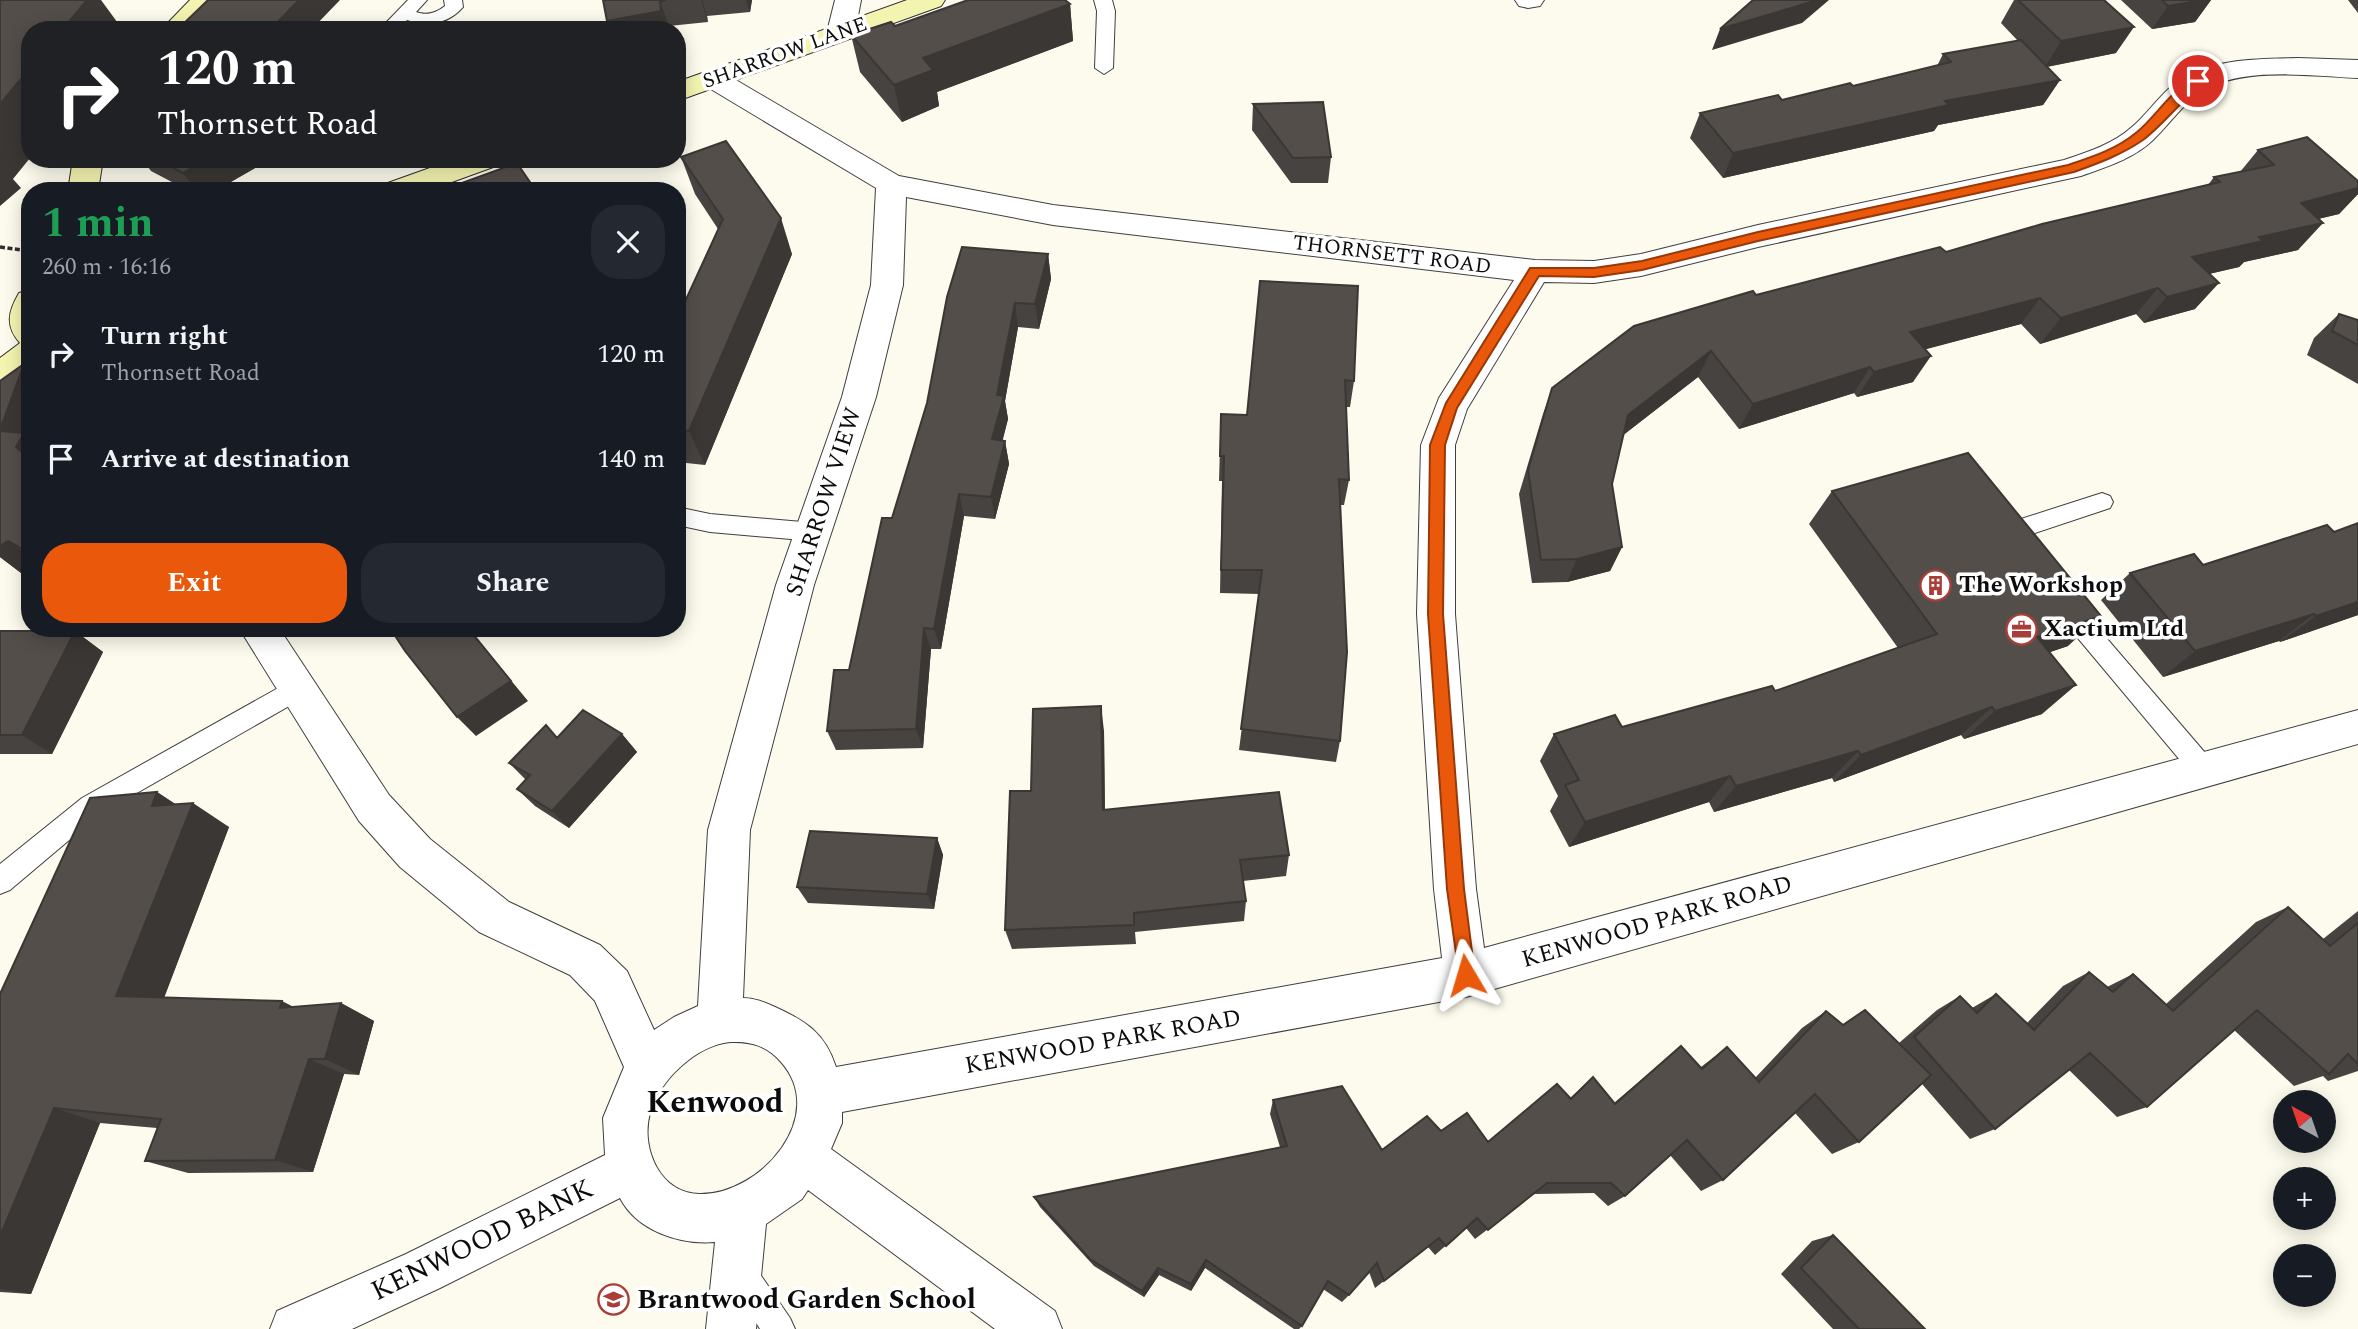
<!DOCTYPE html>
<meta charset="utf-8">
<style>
:root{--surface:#171b24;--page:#242831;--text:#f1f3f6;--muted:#9ea1a6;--accent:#ea580c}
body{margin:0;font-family:Spectral,serif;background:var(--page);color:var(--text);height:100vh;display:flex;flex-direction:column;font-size:26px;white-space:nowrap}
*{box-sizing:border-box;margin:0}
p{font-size:23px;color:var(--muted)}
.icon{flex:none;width:38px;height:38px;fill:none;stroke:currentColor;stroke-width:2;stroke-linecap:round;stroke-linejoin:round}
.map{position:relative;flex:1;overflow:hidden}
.sheet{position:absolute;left:21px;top:182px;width:665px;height:455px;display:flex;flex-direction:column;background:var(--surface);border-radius:28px;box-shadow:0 4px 18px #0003}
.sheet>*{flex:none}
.top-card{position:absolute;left:21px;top:21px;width:665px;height:147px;border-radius:28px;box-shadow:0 4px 18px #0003;background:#202124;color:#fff;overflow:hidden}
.needle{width:46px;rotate:320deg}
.controls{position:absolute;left:2273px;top:1090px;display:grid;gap:14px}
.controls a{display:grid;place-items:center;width:63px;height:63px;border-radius:50%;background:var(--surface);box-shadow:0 4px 18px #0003;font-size:35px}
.pin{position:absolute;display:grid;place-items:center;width:60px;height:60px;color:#fff;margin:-30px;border:4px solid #fff;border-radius:50%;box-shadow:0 2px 7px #0007}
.me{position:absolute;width:77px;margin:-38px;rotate:353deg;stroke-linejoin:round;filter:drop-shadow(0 0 5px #0008)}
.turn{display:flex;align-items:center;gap:24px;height:147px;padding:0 21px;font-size:32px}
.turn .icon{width:91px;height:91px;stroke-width:2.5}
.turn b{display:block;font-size:49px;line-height:60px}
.round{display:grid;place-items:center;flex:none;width:74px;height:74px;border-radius:28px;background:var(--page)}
.headline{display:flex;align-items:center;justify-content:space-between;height:119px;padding:0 21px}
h1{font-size:42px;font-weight:700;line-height:52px;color:#1e9e55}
.cta{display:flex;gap:14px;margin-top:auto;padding:14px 21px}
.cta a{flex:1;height:80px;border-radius:28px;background:var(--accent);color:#fff;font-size:28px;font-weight:700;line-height:80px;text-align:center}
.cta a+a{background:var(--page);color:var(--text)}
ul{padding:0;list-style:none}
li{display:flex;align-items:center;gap:21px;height:105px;padding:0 21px}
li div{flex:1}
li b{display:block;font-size:26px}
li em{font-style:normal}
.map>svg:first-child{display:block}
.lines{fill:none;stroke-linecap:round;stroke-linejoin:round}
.lane-casing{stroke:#3f3f3f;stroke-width:2}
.street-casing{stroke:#3f3f3f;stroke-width:2}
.secondary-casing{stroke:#2e2e2e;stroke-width:2}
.path{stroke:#2e2e2e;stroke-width:3.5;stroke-dasharray:5 2.5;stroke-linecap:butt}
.lane{fill:#fff;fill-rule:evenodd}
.street{fill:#fff;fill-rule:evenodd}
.secondary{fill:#f4f4b1;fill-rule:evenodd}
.wall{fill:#474340}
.shaded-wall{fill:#3a3734}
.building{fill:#534e4a;stroke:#3a3734;stroke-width:2}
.route{fill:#ea580c;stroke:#983908;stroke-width:2}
.labels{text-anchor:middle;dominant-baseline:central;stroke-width:7;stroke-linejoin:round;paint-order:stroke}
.far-street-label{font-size:21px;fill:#0c0c0c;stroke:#fff}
.street-label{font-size:24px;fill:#0c0c0c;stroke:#fff}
.poi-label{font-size:24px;font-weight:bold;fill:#0c0c0c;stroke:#fff;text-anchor:start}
.near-street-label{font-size:28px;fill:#0c0c0c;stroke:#fff}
.near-poi-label{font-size:28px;font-weight:bold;fill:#0c0c0c;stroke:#fff;text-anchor:start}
.near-neighbourhood-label{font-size:32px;font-weight:bold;fill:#0c0c0c;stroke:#fff}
</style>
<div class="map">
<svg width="2358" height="1329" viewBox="0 0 2358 1329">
<rect width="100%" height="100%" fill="#fcfbed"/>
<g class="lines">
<defs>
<path id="lane" d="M408 0H427L416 12C427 16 436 13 445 6L444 0H462L463 7C448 24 428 27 407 20L398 30H379Z
M1094 0H1112L1115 11 1113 68 1104 74 1095 68 1097 11Z
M2102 493 2110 496 2113 502 2110 508 2020 538 2017 546C2005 550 1998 545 1992 534L1996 527Z
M677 507 710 514 814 523 822 525 826 532 822 539 814 541 710 532 677 525Z
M2064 595 2072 598 2213 762 2217 770 2213 778 2204 782 2195 778 2056 612 2052 605 2056 598Z
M296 678 305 681 308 689 305 697 100 814 10 890 0 894V864L82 798Z
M740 1256 751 1261 790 1318 795 1329H760L724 1272 729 1261Z"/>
<path id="street" d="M835 0H861L855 32 851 38 841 40 831 38 827 32Z
M1515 0H1544L1540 6 1528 8 1519 6Z
M2298 58 2358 60V78C2314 76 2248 67 2208 88 2185 100 2171 123 2153 140 2133 159 2106 167 2081 176L1758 247 1641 276 1594 283 1544 282 1467 409 1455 445V614L1476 889 1484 948 2358 710V744L1466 997 842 1112V1123L831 1149 1055 1311 1062 1329H995L808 1190 802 1199 766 1224 756 1329H706L715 1242C680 1245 637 1231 620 1198L440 1288 352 1329H270L277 1311 406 1254 605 1155 603 1118 624 1067 595 1001 570 975 479 932 400 867 359 821 239 628H279L389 795 430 839 509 902 600 945 627 971 654 1030 674 1017 698 1006 708 830 776 585 842 397 871 285 876 188 704 85 700 79 704 73 714 70 724 73 899 176 1053 205 1535 260 1594 261 1641 254 1758 225 2064 160C2088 152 2113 144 2132 127 2151 111 2164 87 2187 76 2221 58 2262 59 2298 58ZM906 197 1053 225 1514 280 1439 398 1421 445 1417 614 1434 889 1442 958 836 1067C825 1033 806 1021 775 1007 764 1002 755 998 743 998L750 830 814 585 876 397 903 285ZM730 1042C751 1041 767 1046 781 1062 829 1116 761 1194 701 1194 661 1195 640 1149 650 1113 660 1080 695 1046 730 1042Z"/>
<path id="secondary" d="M190 0H219L190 30H161Z
M907 0H945L941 6 677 101V82Z
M73 159H103L98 191H68Z
M455 159H501L496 166 427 191H381L385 184Z
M30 290V370L12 385 0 388V358L20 343C5 326 8 312 19 293Z"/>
</defs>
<!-- lane casing -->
<use href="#lane" class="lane-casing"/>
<!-- street casing -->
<use href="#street" class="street-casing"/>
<!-- secondary casing -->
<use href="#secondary" class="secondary-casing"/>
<!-- path -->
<path class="path" d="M0 247 30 251"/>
<!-- lane -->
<use href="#lane" class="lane"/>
<!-- street -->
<use href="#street" class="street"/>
<!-- secondary -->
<use href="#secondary" class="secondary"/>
</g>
<!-- wall -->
<path class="wall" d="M603 0H752L750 12 707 16 708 22 669 26Z
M2014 0H2104L2116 53 2047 67 2060 80 2043 105 1938 125 1934 131 1723 178 1690 138 1700 113 1782 100 1853 86 1937 66 1943 54 2018 41 2001 23Z
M2121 0H2211L2195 22 2152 29Z
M2348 0H2358V13Z
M1070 4 1073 41 937 92 939 106 902 122 860 72 851 35 895 26Z
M1253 104 1331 157 1328 183H1291L1252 130Z
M2258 150 2358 181V194L2339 214 2318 219 2298 250 2244 262 2239 267 2209 274 2195 309 2144 323 2136 314 2040 344 2021 324 1925 349 1913 382 1857 397 1854 393 1739 429 1698 377 1623 435 1612 484 1622 547 1610 571 1567 582 1532 583 1519 494 1543 414 1552 388 1756 295 1946 252 2208 185 2214 177 2240 172Z
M681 157 792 254 705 465 677 462V319L718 229 695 194Z
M142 159H281L257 167 215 191H189L151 171Z
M1048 254 1051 279 1039 329 1018 327 1005 401 1008 419 1002 441H1005L1009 464 995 519 964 516 941 649H931L923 748 836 750 827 731 849 670 927 403Z
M1260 281 1354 381 1350 407H1346L1349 480 1344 505H1340V741L1336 762 1239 750 1259 594 1220 593 1222 481H1219L1221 414 1247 415Z
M2339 314 2358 320V384L2307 355 2314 338Z
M24 364 30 369V578L29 579 0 557V381Z
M1832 491 2068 646 2050 652 2042 714 1964 739 1961 735 1834 782 1832 778 1714 812 1709 802 1569 847 1550 811 1558 796 1540 761 1554 734 1622 727 1775 691 1898 648 1809 524Z
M2358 523V615L2280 642 2279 641 2163 677 2101 600 2130 573 2203 565 2334 532Z
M0 631H75L103 652 52 754H0Z
M1104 731 1105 810 1289 855 1286 876 1243 881 1246 901 1244 921 1135 932 1136 944 1012 949 1005 930 1031 791Z
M622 734 637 752 569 828 535 806 517 789 526 780 509 763 557 737Z
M157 792 175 804 229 827 164 997 293 1007 341 1003 374 1021 359 1075 344 1074 313 1172 188 1173 145 1161 157 1128 100 1123 31 1294 0 1292V994Z
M937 838 943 855 934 909 808 903 797 887Z
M2288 907 2323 939 2358 911V1071L2328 1081 2323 1076 2294 1086 2234 1030 2147 1107 2117 1117 2069 1070 1995 1129 1970 1139 1922 1084 1859 1142 1832 1154 1795 1113 1723 1180 1701 1191 1670 1155 1625 1196 1608 1206 1594 1193 1534 1194 1475 1239 1466 1228 1435 1255 1428 1247 1375 1288 1369 1272 1349 1295 1342 1302 1323 1289 1302 1326 1299 1329H1294L1205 1268 1191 1291 1159 1275 1144 1297 1094 1266 1040 1207 1034 1197 1280 1147 1270 1114 1273 1100 1382 1150 1441 1131 1488 1142 1570 1098 1593 1077 1614 1103 1681 1046 1701 1067 1727 1047 1755 1078 1802 1028 1826 1011 1843 1025 1865 1010 1899 1043 1937 1010 1960 996 1972 1008 1996 994 2027 1023 2063 986 2089 972 2107 987 2133 974 2166 1004 2256 922Z
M1833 1235 1925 1329H1833L1781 1274 1812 1241Z"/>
<!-- shaded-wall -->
<path class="shaded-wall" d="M87 0H101L123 30H62Z
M299 0H340L311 30H270Z
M701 0H702L707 16 708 22Z
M746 0H752L750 12Z
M1813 0H1829L1802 23 1712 50 1720 29Z
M2203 0H2211L2195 22 2152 29 2168 6Z
M660 1 669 26V30H611L607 21Z
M1070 4 1073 41 937 92 939 106 902 122 894 85 923 58Z
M2134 27 2116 53 2045 67 2061 41Z
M30 68V158L13 179 21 188 0 206V103Z
M2060 80 2043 105 1938 125 1934 131 1723 178 1733 153 1945 101Z
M207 159H281L257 167 215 191H197L183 173Z
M2358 188V194L2339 214 2276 229 2301 203Z
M781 218 792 254 705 465 689 431Z
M2323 223 2298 250 2244 262 2239 267 2169 283 2192 257 2259 237Z
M1048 254 1051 279 1039 329 1035 304Z
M2219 283 2195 309 2144 323 2167 297Z
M2158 288 2136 314 2040 344 2061 318Z
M2040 298 2021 324 1893 358 1910 332Z
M1015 303 1018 327 1005 401 1008 419 997 463 992 439 997 395Z
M1711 351 1698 377 1617 440 1628 415Z
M1931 356 1913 382 1857 397 1874 372Z
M24 364 30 369V459L0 431Z
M1870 367 1854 393 1739 429 1753 404Z
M1005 441 1009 464 995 519 991 497Z
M959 494 964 516 941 649 934 629Z
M8 541 30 558V578L29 579 0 557V546Z
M30 543V556L22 549Z
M1622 547 1610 571 1567 582 1577 559Z
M2358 602V615L2280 642 2316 616Z
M2314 614 2279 641 2163 677 2195 651Z
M2101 616 2068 646 2006 667 2037 637Z
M468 628 528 701 476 736 457 717Z
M924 628 931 649 923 748 916 729Z
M75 631 103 652 52 754 22 735Z
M2076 685 2042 714 1964 739 1995 711Z
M1101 706 1104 731 1105 832 1103 810Z
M1992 707 1961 735 1834 782 1861 755Z
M622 734 637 752 569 828 552 811Z
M1858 751 1832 778 1714 812 1736 786Z
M1730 776 1709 802 1569 847 1585 822Z
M157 792 189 813 193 803 229 827 158 1014 116 996 152 806Z
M937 838 943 855 934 909 927 894Z
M282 1001 317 1019 280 1008Z
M341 1003 374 1021 359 1075 325 1059Z
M309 1059 344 1074 313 1172 275 1160Z
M54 1108 100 1123 31 1294 0 1289V1236Z
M1206 1260 1205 1268 1191 1291V1284Z
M1158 1268 1159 1275 1144 1297 1142 1291Z"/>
<!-- building -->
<path class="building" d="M0 0H87L62 30H30V68L0 104Z
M208 0H299L270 30H177Z
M603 0H666L660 1 661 11 607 21Z
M968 0H1065L1070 4 923 58 933 70 894 85 851 35 891 22 895 26Z
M1753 0H1813L1811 2 1720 29Z
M2018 0H2104L2134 27 2061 41Z
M2162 0H2203L2168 6Z
M2021 40 2060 80 1945 101 1949 105 1733 153 1700 113 1778 95 1782 100 1850 83 1853 86 1951 62 1943 54Z
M1323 102 1331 157 1293 158 1253 104Z
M2307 137 2358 181V188L2301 203 2323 223 2259 237 2263 241 2192 257 2219 283 2167 297 2158 288 2061 318 2040 298 1910 332 1931 356 1874 372 1870 367 1753 404 1711 351 1628 415 1612 484 1622 547 1577 559 1541 560 1528 470 1552 388 1634 326 1753 291 1756 295 1940 247 1946 252 2042 224 2220 182 2214 177 2274 165 2258 150Z
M726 141 781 218 689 431 677 430V319L723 219 681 157Z
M157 159H207L183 173Z
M517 163 536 191H450L448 188Z
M962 247 1048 254 1035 304 1015 303 997 395 1004 396 992 439 1005 441 991 497 959 494 934 629 924 628 916 729 827 731 834 670H849L882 518H892L927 403 947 297Z
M1260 281 1358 286 1354 381 1345 380 1349 480 1339 479 1347 652 1340 741 1241 729 1262 570H1221L1224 456H1220L1221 414 1247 415Z
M2339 314 2358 320V345L2332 331Z
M24 364 0 430V381Z
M0 431 24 433 16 447 30 459V543L22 549 8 541 0 546Z
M1968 453 2101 616 2037 637 2076 685 1995 711 1992 707 1861 755 1858 751 1736 786 1730 776 1585 822 1565 785 1579 780 1554 734 1615 715 1622 727 1772 686 1775 691 1937 634 1832 491Z
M2358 523V602L2316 616 2314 614 2195 651 2130 573 2194 554 2203 565 2327 525 2334 532Z
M390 628H468L511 681 457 717 405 651Z
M0 631H75L22 735H0Z
M1101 706 1103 810 1279 792 1289 855 1240 860 1246 901 1134 913V925L1005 930 1010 791H1031L1033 709Z
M583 710 622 734 552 811 517 789 530 775 509 763 546 725 557 738Z
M157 792 152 806 193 803 116 996 282 1001 280 1008 341 1003 325 1059H309L275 1160 145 1161 161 1119 54 1108 0 1236V994L90 798Z
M810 831 937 838 927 894 797 887Z
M2288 907 2330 946 2358 923V1064L2348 1054 2329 1074 2257 1010 2147 1107 2090 1053 1995 1129 1914 1037 1960 996 1977 1013 1996 994 2034 1030 2089 972 2113 992 2133 974 2173 1011Z
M1865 1010 1931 1075 1859 1142 1815 1094 1723 1180 1687 1140 1625 1196 1611 1183H1547L1488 1230 1477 1218 1446 1246 1439 1238 1384 1281 1377 1263 1349 1295 1328 1281 1302 1326 1206 1260 1191 1284 1158 1268 1142 1291 1090 1259 1034 1197 1287 1146 1273 1100 1342 1086 1382 1150 1427 1116 1441 1131 1467 1113 1488 1142 1557 1084 1571 1099 1593 1077 1615 1104 1681 1046 1702 1069 1727 1047 1759 1082 1826 1011 1843 1025Z
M1833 1235 1925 1329H1859L1801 1268Z"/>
<!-- route -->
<path class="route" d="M2198 78 2202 79V84C2181 101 2162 126 2143 140 2121 155 2099 163 2074 172L1758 241 1642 270 1594 277 1539 276 1457 408 1445 445 1443 614 1464 889 1475 975 1473 982 1466 984 1460 982 1447 889 1428 614 1430 445 1446 403 1530 268H1594L1642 261 1758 232 2068 165C2092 157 2117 149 2137 132 2157 116 2172 87 2198 78Z"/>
<!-- icons -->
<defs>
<symbol id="building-ring" viewBox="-11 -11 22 22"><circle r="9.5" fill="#fff" stroke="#a83e37" stroke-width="1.5"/><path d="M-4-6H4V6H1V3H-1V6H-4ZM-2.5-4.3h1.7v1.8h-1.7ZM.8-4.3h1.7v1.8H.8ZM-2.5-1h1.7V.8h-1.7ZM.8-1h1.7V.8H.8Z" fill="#a83e37"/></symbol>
<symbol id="office-ring" viewBox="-11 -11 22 22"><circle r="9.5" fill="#fff" stroke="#a83e37" stroke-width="1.5"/><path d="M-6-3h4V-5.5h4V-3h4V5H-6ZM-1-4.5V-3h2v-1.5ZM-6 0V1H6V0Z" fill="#a83e37"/></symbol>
<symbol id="school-ring" viewBox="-11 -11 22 22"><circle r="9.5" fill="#fff" stroke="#a83e37" stroke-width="1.5"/><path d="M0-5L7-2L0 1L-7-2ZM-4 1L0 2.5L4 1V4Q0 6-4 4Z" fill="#a83e37"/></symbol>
</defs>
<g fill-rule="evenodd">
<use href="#building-ring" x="1918" y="568" width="35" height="35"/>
<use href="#office-ring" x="2004" y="612" width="35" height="35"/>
<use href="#school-ring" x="596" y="1282" width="35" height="35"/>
</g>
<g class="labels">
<!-- far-street labels -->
<g class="far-street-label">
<text transform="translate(785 53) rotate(-20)">SHARROW LANE</text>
<text transform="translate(1392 255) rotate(7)">THORNSETT ROAD</text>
</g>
<!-- street labels -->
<g class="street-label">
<text transform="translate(824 502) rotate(-72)">SHARROW VIEW</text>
<text transform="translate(1657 922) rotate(-16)">KENWOOD PARK ROAD</text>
<text transform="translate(1103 1042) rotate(-10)">KENWOOD PARK ROAD</text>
</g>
<!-- poi labels -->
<g class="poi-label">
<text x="1959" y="585">The Workshop</text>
<text x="2044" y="629">Xactium Ltd</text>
</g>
<!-- near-street labels -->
<g class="near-street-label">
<text transform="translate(482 1240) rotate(-26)">KENWOOD BANK</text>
</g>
<!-- near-poi labels -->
<g class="near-poi-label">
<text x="637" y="1299">Brantwood Garden School</text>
</g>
<!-- near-neighbourhood labels -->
<g class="near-neighbourhood-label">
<text x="715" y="1102">Kenwood</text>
</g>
</g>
</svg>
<div class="controls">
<a><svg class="needle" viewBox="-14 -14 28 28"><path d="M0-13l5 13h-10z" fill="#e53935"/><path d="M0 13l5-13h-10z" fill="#9ea1a6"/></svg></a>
<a>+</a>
<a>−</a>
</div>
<div class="pin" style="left:2198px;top:81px;background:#d93025"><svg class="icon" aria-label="arrive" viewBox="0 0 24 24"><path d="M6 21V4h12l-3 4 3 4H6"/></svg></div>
<svg class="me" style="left:1466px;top:975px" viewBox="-20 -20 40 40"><path d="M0-17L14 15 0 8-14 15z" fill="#ea580c" stroke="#fff" stroke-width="4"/></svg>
<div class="top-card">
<div class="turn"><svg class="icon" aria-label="right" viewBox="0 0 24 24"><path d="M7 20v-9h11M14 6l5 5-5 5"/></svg><div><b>120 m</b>Thornsett Road</div></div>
</div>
<section class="sheet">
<div class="headline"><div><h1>1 min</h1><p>260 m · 16:16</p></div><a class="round"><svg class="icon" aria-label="close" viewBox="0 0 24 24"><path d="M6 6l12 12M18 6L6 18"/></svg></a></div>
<ul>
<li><svg class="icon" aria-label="right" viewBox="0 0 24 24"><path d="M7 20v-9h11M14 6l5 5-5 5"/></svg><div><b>Turn right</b><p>Thornsett Road</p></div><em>120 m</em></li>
<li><svg class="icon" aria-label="arrive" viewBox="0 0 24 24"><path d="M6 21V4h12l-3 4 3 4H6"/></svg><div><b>Arrive at destination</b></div><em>140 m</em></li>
</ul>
<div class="cta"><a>Exit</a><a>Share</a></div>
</section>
</div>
